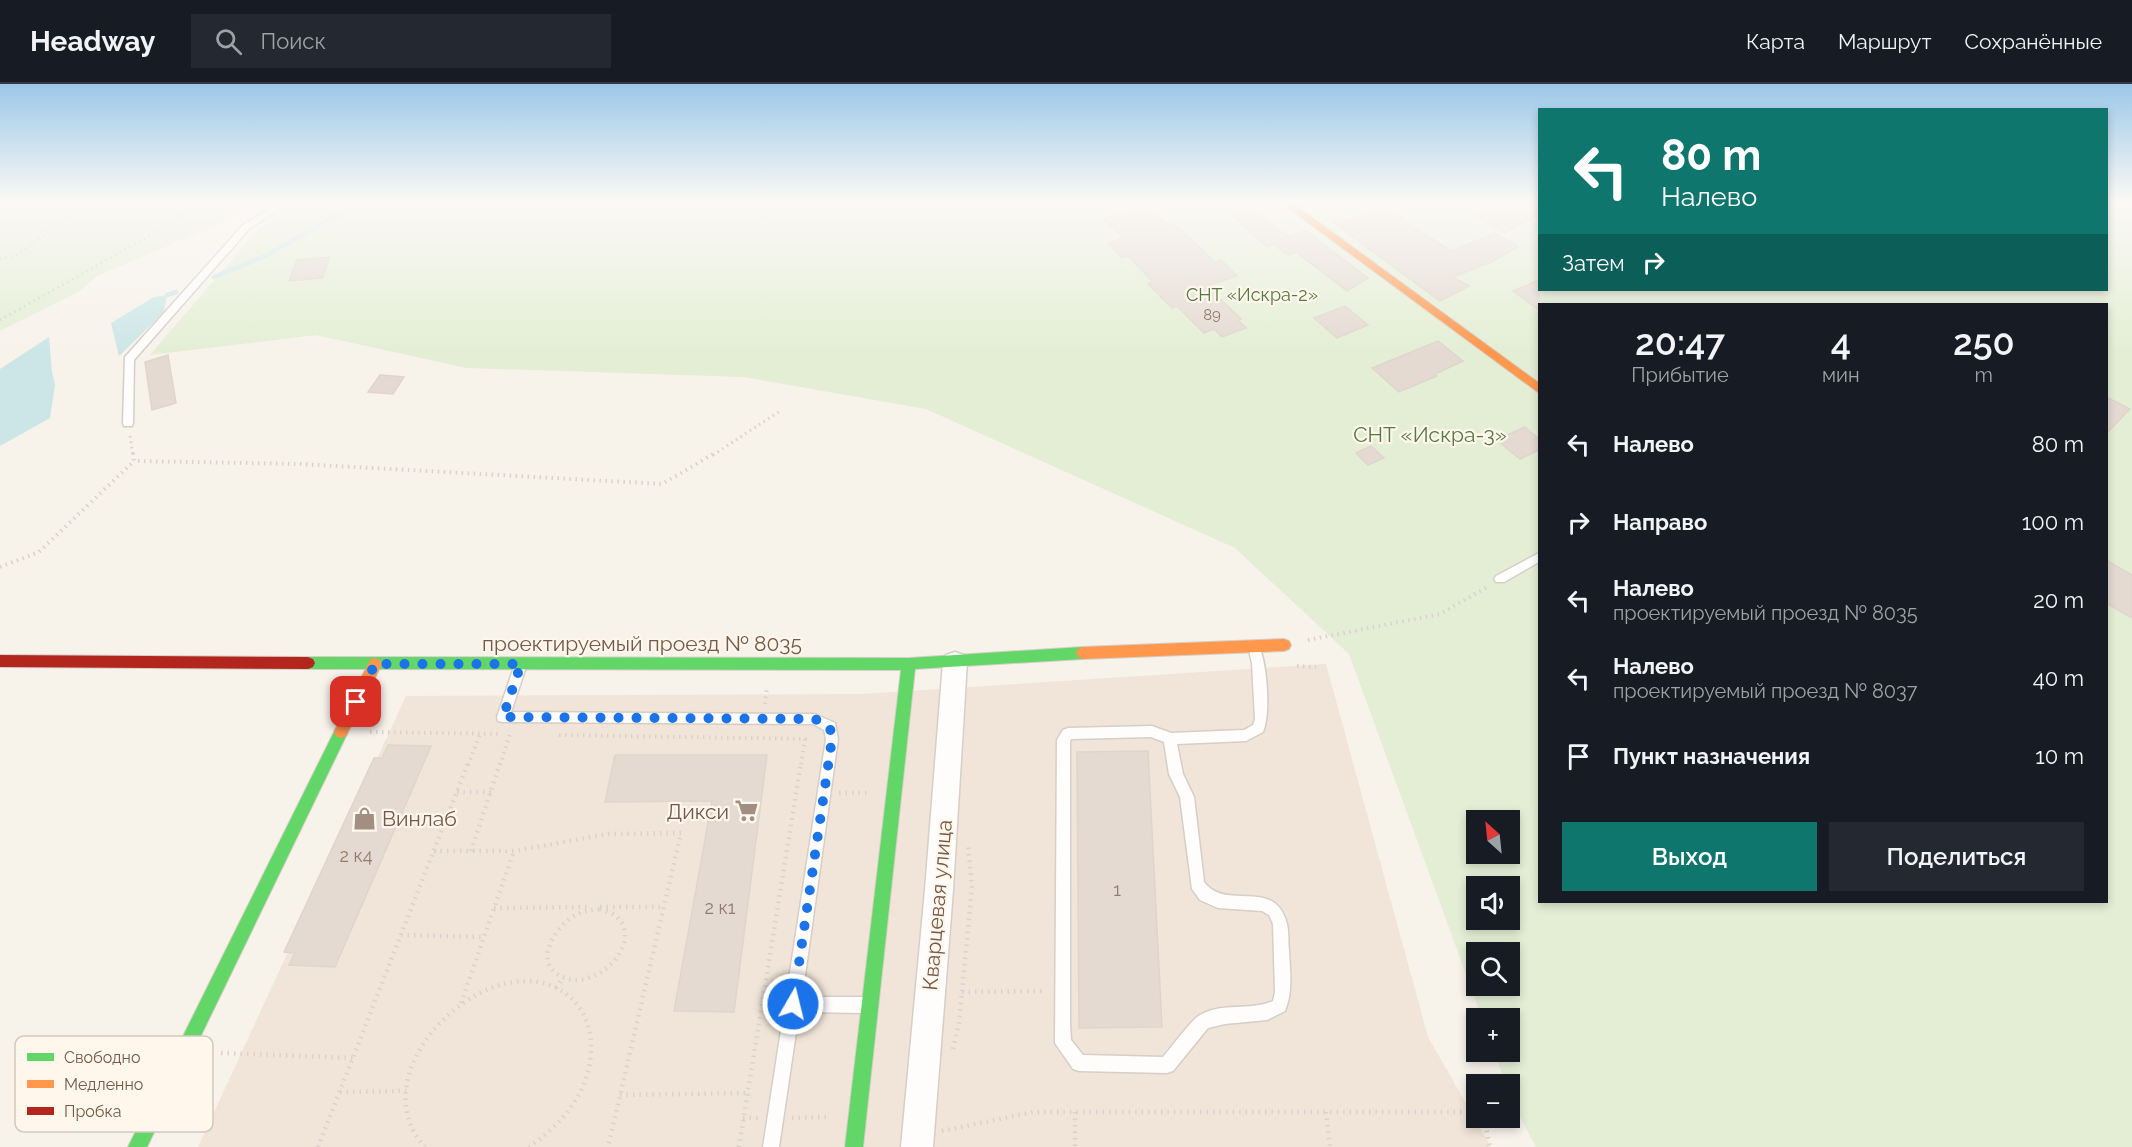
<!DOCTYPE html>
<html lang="ru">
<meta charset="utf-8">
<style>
:root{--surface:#171b24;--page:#242831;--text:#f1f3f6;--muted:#9ea1a6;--line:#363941;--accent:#0f766e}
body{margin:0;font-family:Raleway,sans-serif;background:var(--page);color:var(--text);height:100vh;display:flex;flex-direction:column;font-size:22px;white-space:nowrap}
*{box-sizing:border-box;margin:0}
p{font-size:20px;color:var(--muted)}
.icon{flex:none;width:33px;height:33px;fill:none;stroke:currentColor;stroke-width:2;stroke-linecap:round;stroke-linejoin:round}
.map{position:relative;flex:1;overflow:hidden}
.side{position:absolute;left:1538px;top:219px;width:570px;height:600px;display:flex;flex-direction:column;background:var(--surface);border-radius:0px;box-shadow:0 3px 9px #0003}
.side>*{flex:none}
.guide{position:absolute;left:1538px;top:24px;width:570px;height:183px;border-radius:0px;box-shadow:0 3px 9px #0003;background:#0f766e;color:#fff;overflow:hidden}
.needle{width:39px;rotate:333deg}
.tools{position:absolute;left:1466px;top:726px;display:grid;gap:12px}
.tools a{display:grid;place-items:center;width:54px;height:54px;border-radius:0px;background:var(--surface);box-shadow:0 3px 9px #0003;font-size:30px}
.pin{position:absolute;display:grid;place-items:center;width:51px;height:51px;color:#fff;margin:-26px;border-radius:12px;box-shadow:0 3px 9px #0006}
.me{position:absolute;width:66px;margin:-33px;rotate:8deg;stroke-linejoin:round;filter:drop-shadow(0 0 4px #0008)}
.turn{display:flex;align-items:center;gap:21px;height:126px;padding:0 24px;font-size:27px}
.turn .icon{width:78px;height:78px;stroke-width:2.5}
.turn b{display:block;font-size:42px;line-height:51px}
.then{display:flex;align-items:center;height:57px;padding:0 24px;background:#0003;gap:12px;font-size:22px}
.eta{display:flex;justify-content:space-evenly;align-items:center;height:102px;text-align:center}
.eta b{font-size:36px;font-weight:600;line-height:42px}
.primary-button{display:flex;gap:12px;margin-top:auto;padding:12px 24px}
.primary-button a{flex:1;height:69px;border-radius:0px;background:var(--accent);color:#fff;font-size:24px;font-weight:600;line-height:69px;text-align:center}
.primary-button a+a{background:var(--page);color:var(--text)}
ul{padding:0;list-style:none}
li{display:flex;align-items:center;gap:18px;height:78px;padding:0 24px}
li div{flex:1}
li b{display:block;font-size:22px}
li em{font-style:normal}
header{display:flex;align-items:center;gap:36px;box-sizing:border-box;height:84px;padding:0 30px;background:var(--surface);border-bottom:2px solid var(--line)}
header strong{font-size:28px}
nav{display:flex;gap:33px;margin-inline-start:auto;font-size:21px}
.search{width:420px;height:54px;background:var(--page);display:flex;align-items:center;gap:15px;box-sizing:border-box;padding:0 21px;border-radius:0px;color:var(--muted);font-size:22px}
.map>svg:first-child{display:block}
.residential{fill:#f0e5d8}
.green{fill:#e4eed5;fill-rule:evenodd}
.water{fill:#cce6e7}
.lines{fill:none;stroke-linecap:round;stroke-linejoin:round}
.stream{stroke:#cce6e7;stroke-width:4.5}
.building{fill:#e4dad2;stroke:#e0d5cc;stroke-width:1.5}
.lane-casing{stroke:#d6cec7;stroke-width:3}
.street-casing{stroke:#d6cec7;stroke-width:3}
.fast-casing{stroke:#d6cec7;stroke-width:2}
.slow-casing{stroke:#d6cec7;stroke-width:2}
.jam-casing{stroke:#d6cec7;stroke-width:2}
.path-far2{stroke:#dad2ce;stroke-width:3;stroke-dasharray:1.5 4;stroke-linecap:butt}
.path-far1{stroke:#dad2ce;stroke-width:4;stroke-dasharray:1.5 4.5;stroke-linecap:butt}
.path{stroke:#dad2ce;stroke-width:4.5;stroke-dasharray:1.5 5;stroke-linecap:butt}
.lane{fill:#fefdfc;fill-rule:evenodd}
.street{fill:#fefdfc;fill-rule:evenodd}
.fast{fill:#63d668;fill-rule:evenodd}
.slow{fill:#ff974d;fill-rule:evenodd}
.jam{fill:#b3261e;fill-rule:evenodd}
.route{stroke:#1a73e8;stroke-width:10;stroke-dasharray:0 18}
.labels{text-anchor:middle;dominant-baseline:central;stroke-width:4.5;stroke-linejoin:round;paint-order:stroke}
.far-number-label{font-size:15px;fill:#927b6e}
.far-park-label{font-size:18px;fill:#547b42;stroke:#fff7ec}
.number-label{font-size:18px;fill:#927b6e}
.park-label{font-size:21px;fill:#547b42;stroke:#fff7ec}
.street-label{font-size:21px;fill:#75594a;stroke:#fff7ec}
.poi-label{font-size:21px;fill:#75594a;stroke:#fff7ec;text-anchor:end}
.key{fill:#fff7ec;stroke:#d6c8bb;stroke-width:1.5}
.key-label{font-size:16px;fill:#75594a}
</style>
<header>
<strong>Headway</strong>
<div class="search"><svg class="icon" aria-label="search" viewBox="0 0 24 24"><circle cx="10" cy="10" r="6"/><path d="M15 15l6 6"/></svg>Поиск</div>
<nav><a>Карта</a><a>Маршрут</a><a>Сохранённые</a></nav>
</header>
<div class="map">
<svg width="2132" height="1063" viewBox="0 0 2132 1063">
<rect width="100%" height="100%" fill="#f7f2ea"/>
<!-- residential -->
<path class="residential" d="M1326 580 1428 953 1491 1063H198L406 612 862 610Z"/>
<!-- green -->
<path class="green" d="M0 118H264L217 141 99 191 78 208 0 247Z
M301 118H1539V206H2106V118H2132V1063H1536L1512 1018 1509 1000H1506L1494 968H1509V934H1482L1349 570 1235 464 926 325 744 293 467 284 316 251 150 271 259 144ZM1539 220H2106V818H1539ZM1476 736H1509V770H1476ZM1476 802H1509V836H1476ZM1476 868H1509V902H1476Z"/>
<!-- water -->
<path class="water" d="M167 211 164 228 119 272 111 239 154 213Z
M49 253 52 288 55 301 50 334 0 362V285Z"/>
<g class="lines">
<!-- stream -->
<path class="stream" d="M214 193 265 172 360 118
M167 211 176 208"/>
</g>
<!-- building -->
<path class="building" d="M1500 118H1539V130L1504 149 1473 130Z
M1247 119 1283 149 1289 152 1305 146 1368 194 1347 207 1296 168 1288 171 1273 160 1267 163 1225 125Z
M1144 120 1169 141 1174 139 1215 178 1221 176 1237 192 1207 202 1241 235 1238 236 1246 244 1222 253 1214 245 1204 249 1177 222 1172 224 1148 200 1153 198 1128 172 1122 174 1108 159 1124 154 1103 136Z
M1384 121 1404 134 1401 135 1451 167 1496 149 1518 163 1491 178 1453 193 1469 202 1440 217 1331 137 1342 134 1347 137Z
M330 173 322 194 289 197 297 176Z
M1539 196V226L1513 207Z
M1345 222 1368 241 1337 254 1314 234Z
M1438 257 1463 277 1435 290 1437 292 1399 308 1372 284Z
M168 271 176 319 152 326 145 278Z
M380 291 404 293 393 310 368 308Z
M2106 313 2130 325 2106 350Z
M1525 343 1539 355V366L1520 375 1497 356Z
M1371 362 1384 374 1368 381 1356 369Z
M2106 476 2132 491V534L2106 519Z
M388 661 431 662 335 883 289 881 295 869 284 868 374 674H382Z
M1148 667 1162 943 1079 944 1077 668Z
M615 671H767L734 928 674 927 712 717 605 718Z"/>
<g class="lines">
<defs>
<path id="lane" d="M281 118H291L249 145 134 276 133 339 132 342H124L123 339 125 273 243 141Z
M1539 469V478L1504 498H1496L1494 495 1496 492Z
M1254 558 1258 560C1267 578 1271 629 1263 648L1246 657 1177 660 1183 690 1194 713 1204 798C1226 828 1275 792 1287 840 1289 848 1288 859 1289 867 1290 887 1293 908 1285 927L1267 936 1225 940 1208 944 1173 987 1167 989 1079 987 1073 985 1055 959 1057 656 1063 646 1068 644 1152 642 1171 649 1244 646 1253 641 1255 635 1252 579 1248 563 1250 560ZM1151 653 1164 658 1169 690 1180 713 1192 805 1200 816 1218 824 1262 827 1269 831 1273 840 1275 908 1273 917C1251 927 1222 918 1200 931 1190 937 1172 963 1163 973L1083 971 1071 956 1070 939V658L1071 655Z
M521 575 525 576 527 580 511 628 815 630 835 639 838 655 802 913H864L869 916 872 921 869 926 864 929 799 928 779 1063H763L826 655 824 646 813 640 503 638 498 637 497 633 515 580 517 576Z"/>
<path id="street" d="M955 568 964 571 967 578 953 806 933 1063H901L925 806 943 578 946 571Z"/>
<path id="fast" d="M1083 563 1088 565 1090 569 1088 573 1083 575 915 585 863 1063H845L901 586 308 585 303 583 301 579 303 575 308 573 909 574Z
M341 642 346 644 348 648 147 1063H128L336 644Z"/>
<path id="slow" d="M1280 118H1291L1539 299V309Z
M1284 555 1289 557 1291 561 1289 565 1284 567 1083 575 1078 573 1076 569 1078 565 1083 563Z
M375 574 380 576 382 580 346 652 341 654 336 652 334 648 370 576Z"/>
<path id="jam" d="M0 571 308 573 313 575 315 579 313 583 308 585 0 583Z"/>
</defs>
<!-- lane casing -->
<use href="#lane" class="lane-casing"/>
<!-- street casing -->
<use href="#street" class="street-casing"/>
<!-- fast casing -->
<use href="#fast" class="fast-casing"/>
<!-- slow casing -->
<use href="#slow" class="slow-casing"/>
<!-- jam casing -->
<use href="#jam" class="jam-casing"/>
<!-- path-far2 -->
<path class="path-far2" d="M0 175 16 172 88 118
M0 236 142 156 199 118
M130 352 133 371
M713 371 780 327"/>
<!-- path-far1 -->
<path class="path-far1" d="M133 369 134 377 300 380 662 400 715 369
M0 483 39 468 134 377
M1308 556 1440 530 1489 502
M1297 582 1316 583
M765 620 767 604
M370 648 501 650
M559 651 805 655 801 681
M468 681 480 650
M500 681 510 650"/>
<!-- path -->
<path class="path" d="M457 708H491
M839 709H867
M434 767H514L608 750 681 749 608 1063
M471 767 500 679
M600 823H664
M494 824 590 823
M600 825C605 827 613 829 617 833 646 861 589 915 556 889 535 873 557 842 574 832 582 827 590 826 600 825Z
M401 851 484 853
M556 904 563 894
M962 908 1045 907
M461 919 514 767
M953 965 959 939 972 804 968 761
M221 969 353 974
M340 1008 406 1007
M620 1011 747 1009
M1075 1028V1063
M1326 1028 1330 1063
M743 1034H758
M792 1034 827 1033
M1484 1034 1490 1063
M942 1047 1033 1028H1476
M318 1063 468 679
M425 1063C353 985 498 851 570 913 585 926 592 947 591 967 590 1008 561 1041 529 1063
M739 1063 801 679"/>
<!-- lane -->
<use href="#lane" class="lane"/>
<!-- street -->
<use href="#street" class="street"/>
<!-- fast -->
<use href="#fast" class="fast"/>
<!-- slow -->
<use href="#slow" class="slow"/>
<!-- jam -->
<use href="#jam" class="jam"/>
</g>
<!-- sky -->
<linearGradient id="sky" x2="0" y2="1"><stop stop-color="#9dc8e8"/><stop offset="0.44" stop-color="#fbf9f6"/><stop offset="1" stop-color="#fbf9f6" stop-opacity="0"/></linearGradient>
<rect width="2132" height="267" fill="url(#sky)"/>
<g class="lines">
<!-- route -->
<path class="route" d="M356 618 375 580H521L503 633 815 635 830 644 832 655 793 920"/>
</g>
<!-- icons -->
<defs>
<symbol id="supermarket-bare" viewBox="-9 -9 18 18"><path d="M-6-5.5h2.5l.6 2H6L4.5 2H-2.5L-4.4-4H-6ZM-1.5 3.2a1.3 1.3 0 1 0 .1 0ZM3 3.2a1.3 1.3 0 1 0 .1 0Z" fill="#a28f82" stroke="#fff7ec" stroke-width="2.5" paint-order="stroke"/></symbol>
<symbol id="shop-bare" viewBox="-9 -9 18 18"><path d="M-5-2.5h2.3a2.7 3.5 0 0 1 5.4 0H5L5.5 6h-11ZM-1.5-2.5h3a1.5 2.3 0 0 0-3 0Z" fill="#a28f82" stroke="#fff7ec" stroke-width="2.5" paint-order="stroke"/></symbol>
</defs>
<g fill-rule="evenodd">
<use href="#supermarket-bare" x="730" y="710" width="33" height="33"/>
<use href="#shop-bare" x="348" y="718" width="33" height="33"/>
</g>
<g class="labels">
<!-- far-number labels -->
<g class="far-number-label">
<text x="1212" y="231">89</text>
</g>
<!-- far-park labels -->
<g class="far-park-label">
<text x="1252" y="210">СНТ «Искра-2»</text>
</g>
<!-- number labels -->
<g class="number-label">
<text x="356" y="771">2 к4</text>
<text x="1117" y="805">1</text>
<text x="720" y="823">2 к1</text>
</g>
<!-- park labels -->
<g class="park-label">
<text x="1430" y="350">СНТ «Искра-3»</text>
</g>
<!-- street labels -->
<g class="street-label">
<text x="642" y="559">проектируемый проезд № 8035</text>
<text transform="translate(937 821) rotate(-85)">Кварцевая улица</text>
</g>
<!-- poi labels -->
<g class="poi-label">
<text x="729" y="727">Дикси</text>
<text x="382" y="734" text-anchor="start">Винлаб</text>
</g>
</g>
<!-- legend -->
<rect x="15" y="952" width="198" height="96" rx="9" class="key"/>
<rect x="27" y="969" width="27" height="8" fill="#63d668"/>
<rect x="27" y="996" width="27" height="8" fill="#ff974d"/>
<rect x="27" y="1023" width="27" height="8" fill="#b3261e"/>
<g class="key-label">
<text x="64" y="979">Свободно</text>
<text x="64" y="1006">Медленно</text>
<text x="64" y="1033">Пробка</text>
</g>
</svg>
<div class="tools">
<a><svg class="needle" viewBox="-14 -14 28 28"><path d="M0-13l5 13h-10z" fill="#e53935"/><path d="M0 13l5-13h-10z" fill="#9ea1a6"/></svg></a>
<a><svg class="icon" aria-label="sound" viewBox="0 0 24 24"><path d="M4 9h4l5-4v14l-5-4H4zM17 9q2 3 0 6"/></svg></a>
<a><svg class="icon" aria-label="search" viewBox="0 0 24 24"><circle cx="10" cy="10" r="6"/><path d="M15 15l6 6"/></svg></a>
<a>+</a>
<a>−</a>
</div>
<div class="pin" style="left:356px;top:618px;background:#d93025"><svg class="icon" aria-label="arrive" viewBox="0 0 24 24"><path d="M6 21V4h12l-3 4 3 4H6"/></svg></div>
<svg class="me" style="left:793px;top:920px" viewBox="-20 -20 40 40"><circle r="17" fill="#1a73e8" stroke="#fff" stroke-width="3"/><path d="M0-11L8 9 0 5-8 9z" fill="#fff"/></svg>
<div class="guide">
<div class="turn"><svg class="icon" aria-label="left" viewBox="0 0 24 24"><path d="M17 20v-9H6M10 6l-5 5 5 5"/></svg><div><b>80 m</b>Налево</div></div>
<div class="then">Затем<svg class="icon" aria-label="right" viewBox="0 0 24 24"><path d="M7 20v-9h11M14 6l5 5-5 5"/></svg></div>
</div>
<section class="side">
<div class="eta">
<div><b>20:47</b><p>Прибытие</p></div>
<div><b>4</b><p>мин</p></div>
<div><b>250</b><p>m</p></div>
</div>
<ul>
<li><svg class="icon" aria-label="left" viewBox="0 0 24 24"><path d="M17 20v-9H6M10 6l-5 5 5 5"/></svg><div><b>Налево</b></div><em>80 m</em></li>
<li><svg class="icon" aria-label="right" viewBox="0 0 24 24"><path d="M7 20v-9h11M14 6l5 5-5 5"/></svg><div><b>Направо</b></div><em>100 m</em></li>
<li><svg class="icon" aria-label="left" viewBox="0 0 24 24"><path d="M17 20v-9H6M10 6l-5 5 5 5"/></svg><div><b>Налево</b><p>проектируемый проезд № 8035</p></div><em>20 m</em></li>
<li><svg class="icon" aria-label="left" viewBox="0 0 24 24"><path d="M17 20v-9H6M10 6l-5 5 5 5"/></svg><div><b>Налево</b><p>проектируемый проезд № 8037</p></div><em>40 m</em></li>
<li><svg class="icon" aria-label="arrive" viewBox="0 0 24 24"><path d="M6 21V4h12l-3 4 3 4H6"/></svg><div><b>Пункт назначения</b></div><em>10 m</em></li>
</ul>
<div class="primary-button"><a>Выход</a><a>Поделиться</a></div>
</section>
</div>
